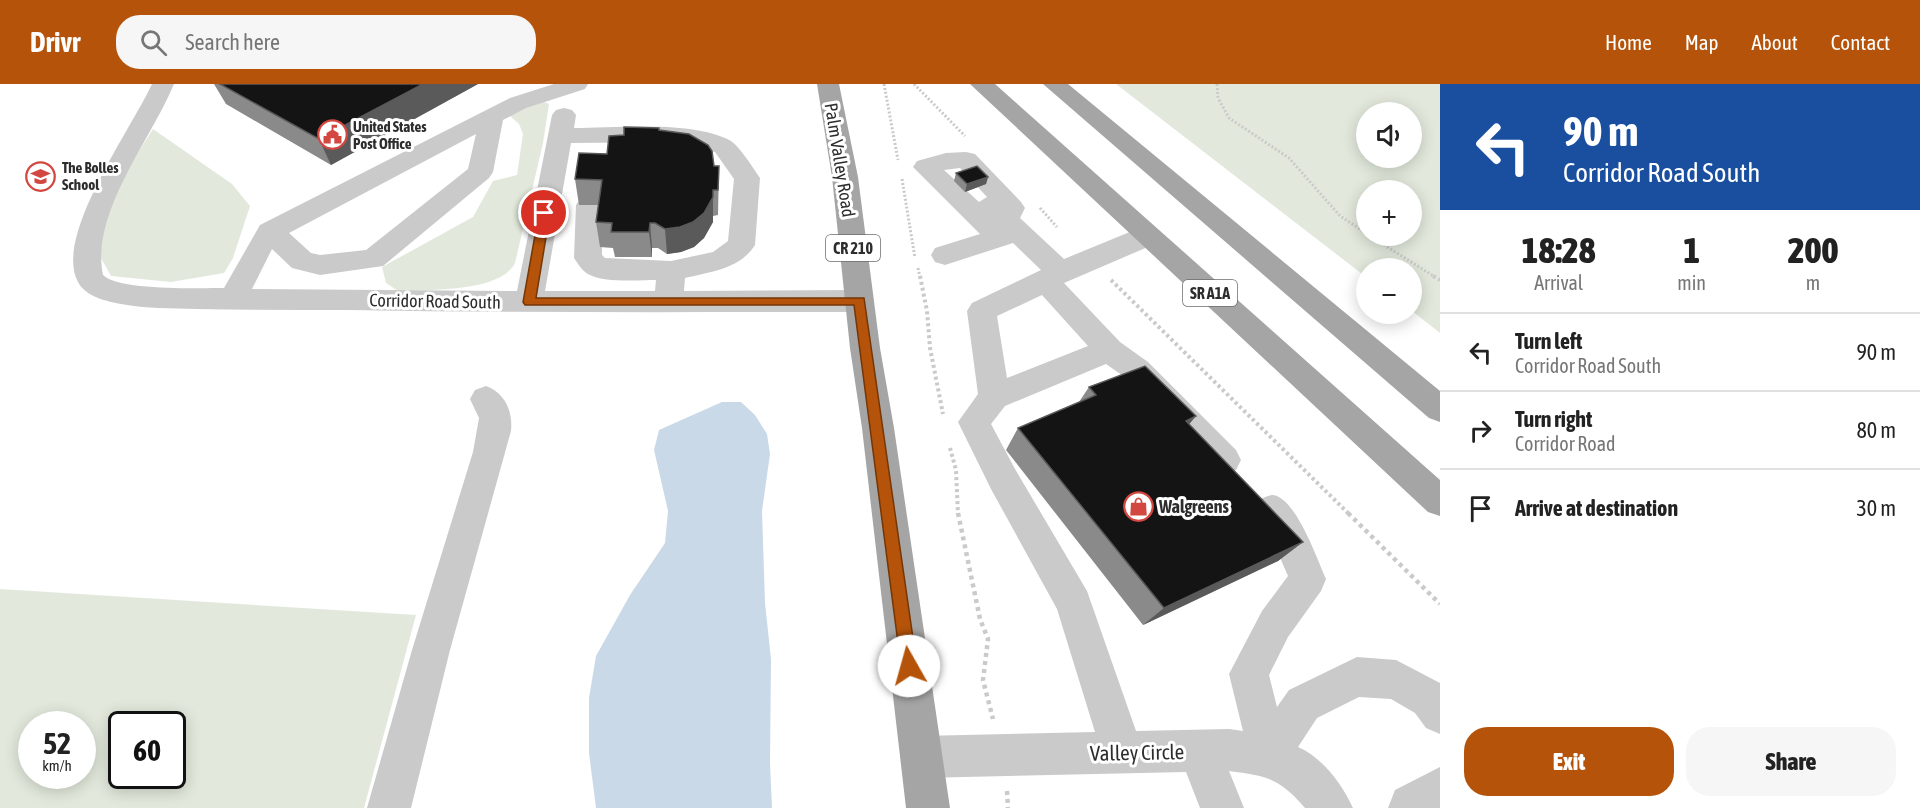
<!DOCTYPE html>
<meta charset="utf-8">
<style>
:root{--surface:#fff;--page:#f6f6f6;--text:#222;--muted:#767676;--line:#e0e0e0;--accent:#b45309}
body{margin:0;font-family:"Asap Condensed",sans-serif;background:var(--page);color:var(--text);height:100vh;display:flex;flex-direction:column;font-size:22px;white-space:nowrap}
*{box-sizing:border-box;margin:0}
p{font-size:20px;color:var(--muted)}
.icon{flex:none;width:33px;height:33px;fill:none;stroke:currentColor;stroke-width:2;stroke-linecap:round;stroke-linejoin:round}
.map{position:relative;flex:1;overflow:hidden}
.sheet{display:flex;flex-direction:column;background:var(--surface);width:480px}
.sheet>*{flex:none}
.banner{background:#1a4fa0;color:#fff;overflow:hidden}
.fabs{position:absolute;left:1356px;top:18px;display:grid;gap:12px}
.fabs a{display:grid;place-items:center;width:66px;height:66px;border-radius:50%;background:var(--surface);box-shadow:0 3px 15px #0003;font-size:30px}
.speed{position:absolute;left:18px;top:627px;display:flex;gap:12px;font-size:30px;font-weight:700;text-align:center}
.speed>*{display:grid;place-content:center;width:78px;height:78px;border-radius:50%;background:var(--surface);box-shadow:0 3px 15px #0003;line-height:1}
.speed small{font-size:15px;font-weight:400}
.speed .limit{border:3px solid #111;border-radius:9px;background:#fff;color:#111}
.pin{position:absolute;display:grid;place-items:center;width:51px;height:51px;color:#fff;margin:-26px;border:3px solid #fff;border-radius:50%;box-shadow:0 2px 6px #0007}
.me{position:absolute;width:66px;margin:-33px;rotate:353deg;stroke-linejoin:round;filter:drop-shadow(0 0 4px #0008)}
.turn{display:flex;align-items:center;gap:21px;height:126px;padding:0 24px;font-size:27px}
.turn .icon{width:78px;height:78px;stroke-width:2.5}
.turn b{display:block;font-size:42px;line-height:51px}
.eta{display:flex;justify-content:space-evenly;align-items:center;height:102px;text-align:center}
.eta b{font-size:36px;font-weight:800;line-height:42px}
.cta{display:flex;gap:12px;margin-top:auto;padding:12px 24px}
.cta a{flex:1;height:69px;border-radius:24px;background:var(--accent);color:#fff;font-size:24px;font-weight:800;line-height:69px;text-align:center}
.cta a+a{background:var(--page);color:var(--text)}
ul{padding:0;list-style:none}
li{display:flex;align-items:center;gap:18px;height:78px;padding:0 24px;border-top:2px solid var(--line)}
li div{flex:1}
li b{display:block;font-size:22px}
li em{font-style:normal}
header{display:flex;align-items:center;gap:36px;box-sizing:border-box;height:84px;padding:0 30px;background:var(--accent);color:#fff}
header strong{font-size:28px}
nav{display:flex;gap:33px;margin-inline-start:auto;font-size:21px}
.search{width:420px;height:54px;background:var(--page);display:flex;align-items:center;gap:15px;box-sizing:border-box;padding:0 21px;border-radius:24px;color:var(--muted);font-size:22px}
main{display:flex;flex:1;min-height:0}
.map>svg:first-child{display:block}
.green{fill:#e2e9dc;fill-rule:evenodd}
.water{fill:#cad9e7}
.lines{fill:none;stroke-linecap:round;stroke-linejoin:round}
.path-far2{stroke:#cacaca;stroke-width:3;stroke-dasharray:2 2;stroke-linecap:butt}
.path-far1{stroke:#cacaca;stroke-width:4;stroke-dasharray:3 3;stroke-linecap:butt}
.path{stroke:#cacaca;stroke-width:4.5;stroke-dasharray:4 4;stroke-linecap:butt}
.minor{fill:#cacaca;fill-rule:evenodd}
.major{fill:#a5a5a5;fill-rule:evenodd}
.wall{fill:#8a8a8a}
.shaded-wall{fill:#5a5a5a}
.building{fill:#141414;stroke:#5a5a5a;stroke-width:1.5}
.route{fill:#b45309;stroke:#753606;stroke-width:1.5}
.labels{text-anchor:middle;dominant-baseline:central;stroke-width:6;stroke-linejoin:round;paint-order:stroke}
.far-poi-label{font-size:15px;font-weight:bold;fill:#2d2d2d;stroke:#fff;text-anchor:start}
.shield{fill:#fff;stroke:#6c6c6c;stroke-width:1.5}
.shield-label{font-size:16px;font-weight:bold;fill:#2d2d2d}
.street-label{font-size:18px;fill:#2d2d2d;stroke:#fff}
.poi-label{font-size:18px;font-weight:bold;fill:#2d2d2d;stroke:#fff;text-anchor:start}
.near-street-label{font-size:21px;fill:#2d2d2d;stroke:#fff}
</style>
<header>
<strong>Drivr</strong>
<div class="search"><svg class="icon" aria-label="search" viewBox="0 0 24 24"><circle cx="10" cy="10" r="6"/><path d="M15 15l6 6"/></svg>Search here</div>
<nav><a>Home</a><a>Map</a><a>About</a><a>Contact</a></nav>
</header>
<main>
<div class="map">
<svg width="1440" height="724" viewBox="0 0 1440 724">
<rect width="100%" height="100%" fill="#fff"/>
<!-- green -->
<path class="green" d="M1116 0H1440V249L1412 227V184H1366V193ZM1412 28V74H1366V28ZM1412 106V152H1366V106Z
M539 16 549 20 543 59 515 179C500 209 428 205 398 207L386 199 382 183 473 133 493 97 517 91 523 50 519 40 501 24Z
M153 45 232 100 250 122 233 174 224 189 171 198 111 192 92 158 112 109Z
M0 505 416 531 364 724H0ZM82 640V692H32V640ZM172 640V692H122V640Z"/>
<!-- water -->
<path class="water" d="M722 318H741L755 331 767 350 770 370 762 427 765 519 771 575 770 679 772 724H596L589 669V614L596 572 630 511 665 459 668 427 654 366 659 346Z"/>
<g class="lines">
<!-- path-far2 -->
<path class="path-far2" d="M884 0 898 76
M914 0 965 52
M1217 0 1218 14 1229 34 1289 74 1340 132 1366 149
M902 95 915 174
M1040 124 1057 143
M1370 152 1435 193
M918 184 920 193"/>
<!-- path-far1 -->
<path class="path-far1" d="M920 192 927 227 930 264 943 330
M1433 192 1440 196
M1111 196 1350 431
M950 364 956 386 958 431"/>
<!-- path -->
<path class="path" d="M958 429 980 535 988 555 983 596 993 635
M1348 429 1440 520
M1007 707 1008 724"/>
<!-- minor -->
<path class="minor" d="M152 0H174C151 56 90 129 103 191 119 207 199 204 224 204L260 141 510 14 554 0H588L585 5 526 24 503 36 493 88 489 94 383 182 320 191 292 184 272 165 252 205 517 207 552 31 556 26 564 24 572 26 576 31 574 44C617 44 693 36 731 57 739 62 754 85 760 94L755 161C740 185 710 188 685 194L684 207 860 206 870 210 874 217 870 224 860 228C689 228 519 229 349 226 298 226 247 226 197 225 172 224 146 225 121 220 106 217 86 213 78 198 53 153 132 44 152 0ZM476 50 468 85 366 166 320 171 311 169 289 149ZM683 58 715 68 734 95 728 157 713 168 671 177 605 174 602 171V121L598 115 589 112 580 115 576 121 574 174C578 180 583 188 590 191 605 199 639 196 656 196L655 207H545L571 59Z
M966 68 975 70 1021 118 1025 124 1020 134 1064 175 1137 145 1147 143 1157 145 1161 152 1157 159 1064 199 1120 258 1148 278 1236 366 1241 376 1236 386 1224 390 1212 386 1126 294 1106 280 1005 322 991 340 1015 385 1087 507 1136 647 1229 645 1243 647 1229 590 1262 527 1288 492 1268 446 1255 426 1260 415C1264 414 1269 411 1273 411 1296 414 1317 475 1326 495L1321 507 1288 553 1269 591 1277 623 1289 606 1357 573 1396 576 1440 599V650L1426 644 1415 629 1391 615 1359 613 1317 634 1298 663C1323 674 1342 700 1353 724H1305C1279 694 1267 692 1229 687L1244 724H1200L1186 688 921 694 906 688 900 673 906 658 921 652 1095 648 1057 525 991 405 958 338 978 310 967 227 972 219 1041 186 1013 159 945 181 935 178 931 171 935 164 980 150 913 83 917 77 946 69ZM960 84 987 113 979 118 944 86ZM1042 211 1088 262 1007 294 997 232Z
M486 302C505 309 513 327 511 347L450 566 411 724H367L412 566 473 368 479 334 470 315 475 306Z
M1440 683V724H1388L1395 706Z"/>
<!-- major -->
<path class="major" d="M817 0H839L858 93 880 264 894 344 950 724H906L862 344 850 264 832 93Z
M970 0H995L1440 396V432L1428 428Z
M1043 0H1068L1440 307V338L1429 334Z"/>
</g>
<!-- wall -->
<path class="wall" d="M214 0H478L331 81 226 20Z
M659 46 714 82H719L718 131 713 132V138L704 154 694 163 681 168 667 170 658 164H652V173H615L613 164 600 163 596 138 598 121H579L575 95 607 70 624 51Z
M956 89 988 93 986 100 965 108 954 97Z
M1089 303 1189 340 1303 458 1278 477 1143 541 1006 366 1018 344 1079 318Z"/>
<!-- shaded-wall -->
<path class="shaded-wall" d="M423 0H478L331 81 319 55Z
M988 93 986 100 965 108 967 100Z
M713 106V138L704 154 694 163 681 168 667 170 665 145Z
M650 139 652 164V173L649 148Z
M1196 332 1177 355 1186 337Z
M1303 458 1278 477 1143 541 1164 524Z"/>
<!-- building -->
<path class="building" d="M220 0H423L319 55Z
M624 43 659 44V46L689 50 708 61 712 67 714 82H719L718 106H713V113L704 129 693 138 680 143 665 145 655 139H650L649 148H611L612 139 596 138 602 96 575 95 579 69 607 70 609 52 624 51Z
M977 82 988 93 967 100 956 89Z
M1145 282 1196 332 1186 337 1303 458 1164 524 1018 344 1096 311 1089 303Z"/>
<!-- route -->
<path class="route" d="M544 126 550 129 536 214H864L917 582 915 587 909 590 903 587 901 582 854 221H525L523 218 539 129Z"/>
<!-- icons -->
<defs>
<symbol id="civic-ring" viewBox="-11 -11 22 22"><circle r="9.5" fill="#fff" stroke="#d34741" stroke-width="1.5"/><path d="M-.6-6.5H3V-4.5H.6V-3L4-1V1h2V6H-6V1h2V-1L-.6-3ZM-1.2 2.5V6h2.4V2.5Z" fill="#d34741"/></symbol>
<symbol id="school-ring" viewBox="-11 -11 22 22"><circle r="9.5" fill="#fff" stroke="#d34741" stroke-width="1.5"/><path d="M0-5L7-2L0 1L-7-2ZM-4 1L0 2.5L4 1V4Q0 6-4 4Z" fill="#d34741"/></symbol>
<symbol id="shop-ring" viewBox="-11 -11 22 22"><circle r="9.5" fill="#fff" stroke="#d34741" stroke-width="1.5"/><path d="M-5-2.5h2.3a2.7 3.5 0 0 1 5.4 0H5L5.5 6h-11ZM-1.5-2.5h3a1.5 2.3 0 0 0-3 0Z" fill="#d34741"/></symbol>
</defs>
<g fill-rule="evenodd">
<use href="#civic-ring" x="316" y="34" width="33" height="33"/>
<use href="#school-ring" x="24" y="76" width="33" height="33"/>
<use href="#shop-ring" x="1122" y="406" width="33" height="33"/>
</g>
<g class="labels">
<!-- far-poi labels -->
<g class="far-poi-label">
<text x="353" y="42">United States<tspan x="353" dy="17">Post Office</tspan></text>
<text x="62" y="83">The Bolles<tspan x="62" dy="17">School</tspan></text>
</g>
<!-- shield labels -->
<g class="shield">
<rect x="826" y="151" width="54" height="26" rx="4.5"/>
<rect x="1183" y="196" width="54" height="26" rx="4.5"/>
</g>
<g class="shield-label">
<text x="853" y="164">CR 210</text>
<text x="1210" y="209">SR A1A</text>
</g>
<!-- street labels -->
<g class="street-label">
<text transform="translate(840 76) rotate(81)">Palm Valley Road</text>
<text transform="translate(435 217) rotate(1)">Corridor Road South</text>
</g>
<!-- poi labels -->
<g class="poi-label">
<text x="1159" y="422">Walgreens</text>
</g>
<!-- near-street labels -->
<g class="near-street-label">
<text transform="translate(1137 668) rotate(-1)">Valley Circle</text>
</g>
</g>
</svg>
<div class="fabs">
<a><svg class="icon" aria-label="sound" viewBox="0 0 24 24"><path d="M4 9h4l5-4v14l-5-4H4zM17 9q2 3 0 6"/></svg></a>
<a>+</a>
<a>−</a>
</div>
<div class="speed"><div>52<small>km/h</small></div><div class="limit">60</div></div>
<div class="pin" style="left:544px;top:129px;background:#d93025"><svg class="icon" aria-label="arrive" viewBox="0 0 24 24"><path d="M6 21V4h12l-3 4 3 4H6"/></svg></div>
<svg class="me" style="left:909px;top:582px" viewBox="-20 -20 40 40"><circle r="19" fill="#fff"/><path d="M0-13L10 11 0 6-10 11z" fill="#b45309"/></svg>
</div>
<section class="sheet">
<div class="banner">
<div class="turn"><svg class="icon" aria-label="left" viewBox="0 0 24 24"><path d="M17 20v-9H6M10 6l-5 5 5 5"/></svg><div><b>90 m</b>Corridor Road South</div></div>
</div>
<div class="eta">
<div><b>18:28</b><p>Arrival</p></div>
<div><b>1</b><p>min</p></div>
<div><b>200</b><p>m</p></div>
</div>
<ul>
<li><svg class="icon" aria-label="left" viewBox="0 0 24 24"><path d="M17 20v-9H6M10 6l-5 5 5 5"/></svg><div><b>Turn left</b><p>Corridor Road South</p></div><em>90 m</em></li>
<li><svg class="icon" aria-label="right" viewBox="0 0 24 24"><path d="M7 20v-9h11M14 6l5 5-5 5"/></svg><div><b>Turn right</b><p>Corridor Road</p></div><em>80 m</em></li>
<li><svg class="icon" aria-label="arrive" viewBox="0 0 24 24"><path d="M6 21V4h12l-3 4 3 4H6"/></svg><div><b>Arrive at destination</b></div><em>30 m</em></li>
</ul>
<div class="cta"><a>Exit</a><a>Share</a></div>
</section>
</main>
